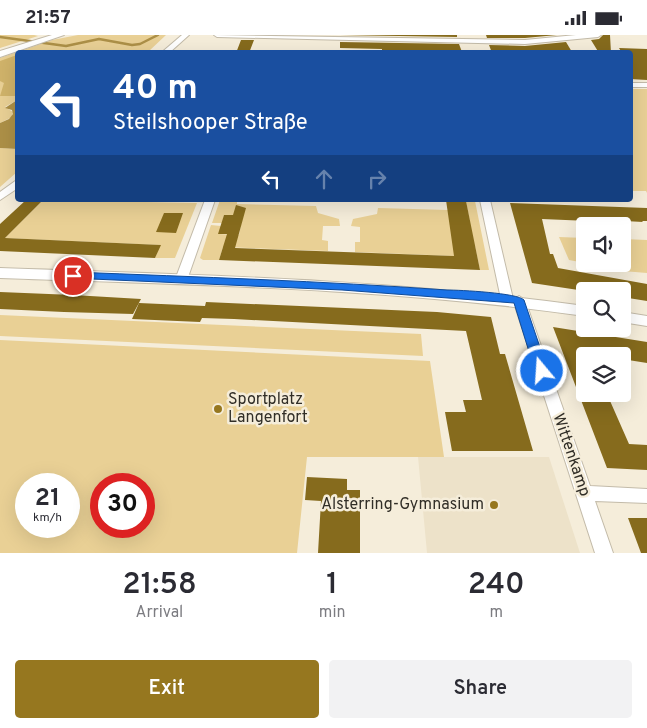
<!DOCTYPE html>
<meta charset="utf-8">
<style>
:root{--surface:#fff;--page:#f2f2f3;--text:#2b2b33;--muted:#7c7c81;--accent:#96771f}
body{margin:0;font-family:Overpass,sans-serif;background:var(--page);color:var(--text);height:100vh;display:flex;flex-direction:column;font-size:19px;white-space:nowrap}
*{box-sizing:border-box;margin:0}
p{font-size:16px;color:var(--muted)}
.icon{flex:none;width:28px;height:28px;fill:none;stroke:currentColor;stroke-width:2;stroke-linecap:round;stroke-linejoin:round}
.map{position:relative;height:518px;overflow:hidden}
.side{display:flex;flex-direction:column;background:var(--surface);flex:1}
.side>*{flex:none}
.guide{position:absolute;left:15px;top:15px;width:618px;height:152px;border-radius:5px;box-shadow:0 5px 20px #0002;background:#1a4fa0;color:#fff;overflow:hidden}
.fabs{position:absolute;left:576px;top:182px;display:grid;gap:10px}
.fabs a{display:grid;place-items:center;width:55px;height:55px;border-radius:5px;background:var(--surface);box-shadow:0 5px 20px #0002;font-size:25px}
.speed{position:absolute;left:15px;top:438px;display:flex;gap:10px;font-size:25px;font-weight:700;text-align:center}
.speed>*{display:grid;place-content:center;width:65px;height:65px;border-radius:50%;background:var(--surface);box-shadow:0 5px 20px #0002;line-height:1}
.speed small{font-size:12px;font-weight:400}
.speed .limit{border:8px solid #d22;background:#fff;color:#111}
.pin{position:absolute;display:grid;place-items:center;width:42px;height:42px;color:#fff;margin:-21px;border:2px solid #fff;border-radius:50%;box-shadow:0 1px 5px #0007}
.me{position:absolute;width:55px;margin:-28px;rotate:342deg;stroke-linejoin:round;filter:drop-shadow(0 0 4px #0008)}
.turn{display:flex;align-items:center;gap:18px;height:105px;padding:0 15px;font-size:22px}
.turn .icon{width:65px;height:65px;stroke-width:2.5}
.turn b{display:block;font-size:35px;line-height:42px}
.lanes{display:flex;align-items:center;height:48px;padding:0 15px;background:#0003;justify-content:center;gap:25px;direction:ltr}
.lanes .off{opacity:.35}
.eta{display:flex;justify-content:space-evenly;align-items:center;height:85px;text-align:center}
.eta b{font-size:30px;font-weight:600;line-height:35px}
.primary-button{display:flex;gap:10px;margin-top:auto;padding:10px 15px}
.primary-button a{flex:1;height:58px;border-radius:5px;background:var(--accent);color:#fff;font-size:20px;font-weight:600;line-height:58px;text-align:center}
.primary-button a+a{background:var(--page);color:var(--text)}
.status{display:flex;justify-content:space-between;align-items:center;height:35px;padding:0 25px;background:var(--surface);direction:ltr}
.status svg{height:14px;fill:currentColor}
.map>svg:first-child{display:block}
.built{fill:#ede2c9}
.green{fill:#e9d095;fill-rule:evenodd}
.forest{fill:#d0b36a}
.water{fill:#ad9047}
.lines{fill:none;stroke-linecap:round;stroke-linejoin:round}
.stream{stroke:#ad9047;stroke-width:2.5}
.building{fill:#866b1d}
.minor-casing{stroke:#c3bba9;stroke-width:2}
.tertiary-casing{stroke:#c3bba9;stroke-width:2}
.minor{fill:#fff;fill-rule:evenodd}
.tertiary{fill:#fff;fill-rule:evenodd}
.route{fill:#1a73e8;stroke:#114b97}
.poi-dot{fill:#96771f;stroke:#f5edda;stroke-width:2}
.labels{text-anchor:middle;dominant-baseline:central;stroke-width:5;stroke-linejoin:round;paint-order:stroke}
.near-poi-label{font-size:16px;fill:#312e27;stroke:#f5edda;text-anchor:start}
.near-street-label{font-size:16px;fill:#312e27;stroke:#f5edda}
</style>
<div class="status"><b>21:57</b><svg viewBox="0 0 49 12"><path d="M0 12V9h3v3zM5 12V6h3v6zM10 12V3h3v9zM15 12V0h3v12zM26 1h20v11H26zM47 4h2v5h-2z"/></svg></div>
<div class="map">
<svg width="647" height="518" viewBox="0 0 647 518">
<rect width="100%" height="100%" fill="#f5edda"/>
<!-- built -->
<path class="built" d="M418 422H549L580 518H427Z"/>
<!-- green -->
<path class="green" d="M0 0H34L38 1 0 13Z
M78 0H166L148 17 18 18 17 65 5 72 13 77 12 82 0 88V23L52 5Z
M630 54H647V158L646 156H630Z
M0 113 17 114V137L0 152Z
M43 165 197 168 175 223H155L160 210 5 203Z
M220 165H237V169L316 171 318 178 339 184 340 191H323L322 205 328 206V216L223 212 219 225H203L200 223 211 190 221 191 219 199 239 200 243 180H224L222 188H212Z
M466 166H475L489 235H480L475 211 454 221 355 217V207H360V192L351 191 353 184 377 179 378 173 448 175 470 187Z
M559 202 585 203V228L569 225Z
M623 204 647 205V238L623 236 589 229H622Z
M0 280 421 299 423 321 0 301Z
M0 305 430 326 444 422H307L297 518H0ZM26 449H69V491H26ZM101 449H144V491H101Z"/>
<!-- forest -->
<path class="forest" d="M17 20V61H0L4 48 0 46V26Z"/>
<!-- water -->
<path class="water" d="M17 65V114L0 113V88L9 84 13 79 12 75 5 73Z"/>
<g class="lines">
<!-- stream -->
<path class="stream" d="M0 2 66 11 99 4 132 10 140 9 158 0"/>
</g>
<!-- building -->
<path class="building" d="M340 0H457V2Z
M486 0H557L525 3H487Z
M603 0H610L611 18H599L591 5 599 4Z
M241 5H254L249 18H236Z
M340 7 459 9 462 17 401 16V18H382V14L340 13Z
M566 7 572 17 504 16 505 18H492L489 10 525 11Z
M619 13 647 14V45L630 44V18H622Z
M26 165H43L5 203 161 210 155 223 0 216V189Z
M446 165 466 166 480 235 219 225 227 199H218L224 180H233L236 170 246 173 235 213 454 221Z
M510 168 647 173V186H642L643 187 588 184 589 186 542 184 550 219H553L558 233 647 249V266L622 262V256H585L532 248Z
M164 178H183L176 198 156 197Z
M0 257 73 260 141 264 133 279 64 277 0 274Z
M206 267 437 277 491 282 500 319H505L533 416H452L445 377H466L463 365H482L466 296 234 284 202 283 200 287 132 284 139 268 205 271Z
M553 292 647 307V328L622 324V321H585V359H607L629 409 647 410V435L607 433Z
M307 442 347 444V455H360V518H318L321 466 305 465Z
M628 483H647V518H641Z"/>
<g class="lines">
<defs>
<path id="minor" d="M182 0H189L169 18H161Z
M214 0 525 5 576 0H601L598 2 525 9 217 2Z
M630 48H647V52H630Z
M18 144V153L0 165V157Z
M205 165H215L187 245 181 249 177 248 175 245Z
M480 165H490L513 264 511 267 507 268 501 264Z
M519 261 525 265 590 451 647 454V468L595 466 613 518H595L513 265Z"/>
<path id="tertiary" d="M52 0H64L0 22V16Z
M0 233C196 240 391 244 585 271V281C391 253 196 250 0 243Z
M622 277 647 281V291L622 287Z"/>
</defs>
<!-- minor casing -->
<use href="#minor" class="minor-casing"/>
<!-- tertiary casing -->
<use href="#tertiary" class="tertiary-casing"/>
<!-- minor -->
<use href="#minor" class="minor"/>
<!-- tertiary -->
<use href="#tertiary" class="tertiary"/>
</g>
<!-- route -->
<path class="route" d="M73 237C198 242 322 246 447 255 460 255 518 258 524 265L548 336 546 340H537L535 336 514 268 342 255 69 243 67 241Z"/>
<!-- markers -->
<g class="poi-dot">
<circle cx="218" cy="374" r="5"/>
<circle cx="494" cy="470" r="5"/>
</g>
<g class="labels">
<!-- near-poi labels -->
<g class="near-poi-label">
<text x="228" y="365">Sportplatz<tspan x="228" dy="18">Langenfort</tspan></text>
<text x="484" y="470" text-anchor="end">Alsterring-Gymnasium</text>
</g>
<!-- near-street labels -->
<g class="near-street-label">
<text transform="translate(571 420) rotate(71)">Wittenkamp</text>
</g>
</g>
</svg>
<div class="fabs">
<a><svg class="icon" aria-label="sound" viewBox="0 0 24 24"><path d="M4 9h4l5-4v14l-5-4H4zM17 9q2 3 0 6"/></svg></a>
<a><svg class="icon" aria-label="search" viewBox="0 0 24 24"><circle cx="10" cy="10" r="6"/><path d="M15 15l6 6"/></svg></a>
<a><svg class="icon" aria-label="layers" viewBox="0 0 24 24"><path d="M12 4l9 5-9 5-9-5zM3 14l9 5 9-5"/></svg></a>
</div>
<div class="speed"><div>21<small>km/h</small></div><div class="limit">30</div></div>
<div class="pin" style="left:73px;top:241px;background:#d93025"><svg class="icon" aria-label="arrive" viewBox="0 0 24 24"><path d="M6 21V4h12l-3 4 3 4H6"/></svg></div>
<svg class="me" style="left:542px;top:336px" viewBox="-20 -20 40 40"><circle r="17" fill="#1a73e8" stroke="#fff" stroke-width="3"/><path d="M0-11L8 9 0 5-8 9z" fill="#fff"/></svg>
<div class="guide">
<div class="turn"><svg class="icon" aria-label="left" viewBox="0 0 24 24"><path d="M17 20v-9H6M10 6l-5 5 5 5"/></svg><div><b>40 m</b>Steilshooper Straße</div></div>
<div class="lanes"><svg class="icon" aria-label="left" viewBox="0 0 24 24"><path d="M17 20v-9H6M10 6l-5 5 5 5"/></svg><svg class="icon off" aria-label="ahead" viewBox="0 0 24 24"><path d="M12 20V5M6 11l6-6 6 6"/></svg><svg class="icon off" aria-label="right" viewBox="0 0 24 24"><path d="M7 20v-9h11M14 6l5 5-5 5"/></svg></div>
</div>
</div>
<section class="side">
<div class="eta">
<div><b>21:58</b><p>Arrival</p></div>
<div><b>1</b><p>min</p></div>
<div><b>240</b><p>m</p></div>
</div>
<div class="primary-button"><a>Exit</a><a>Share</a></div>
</section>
